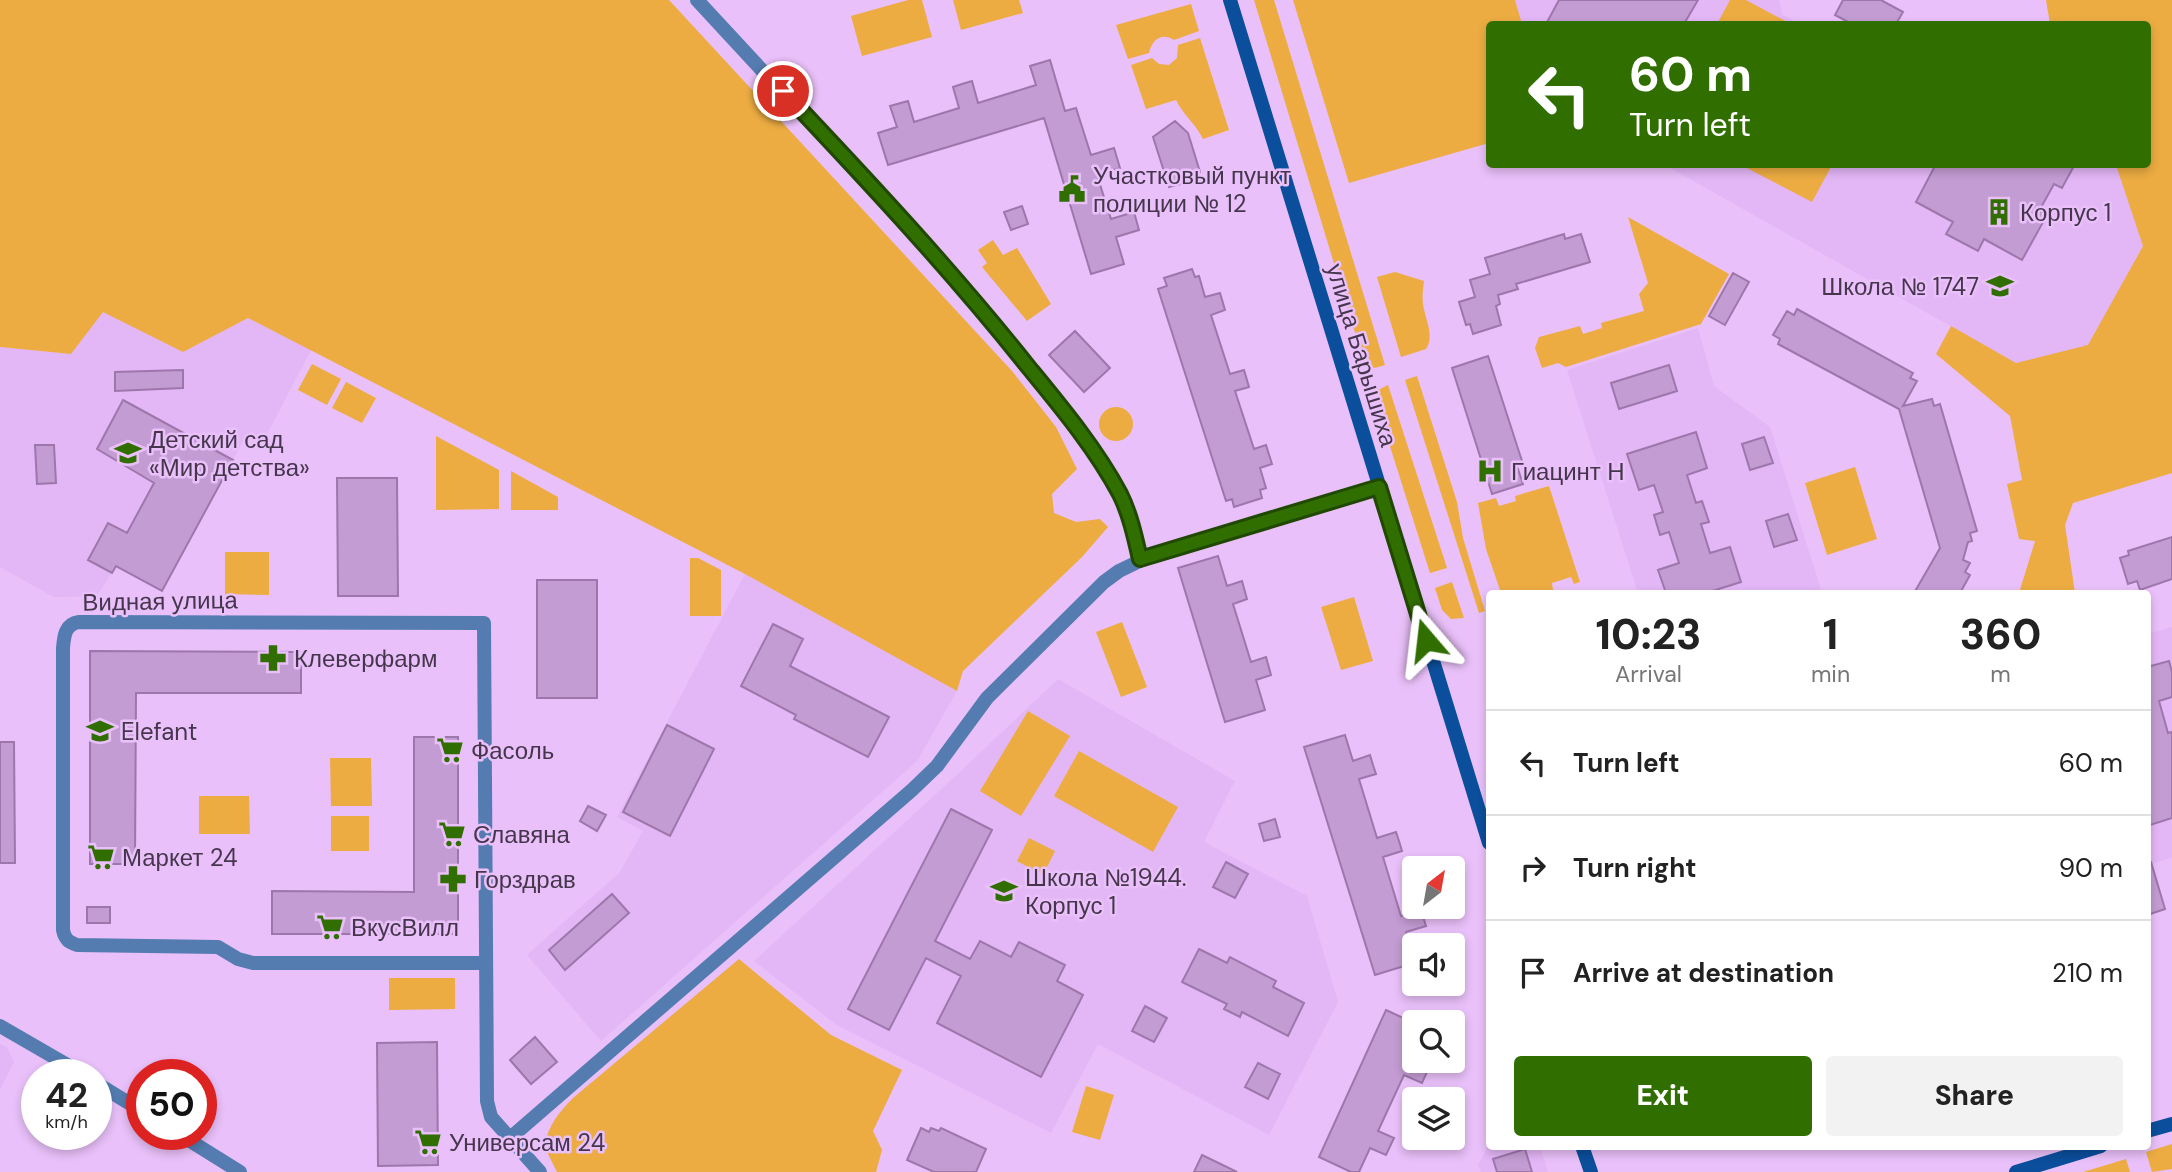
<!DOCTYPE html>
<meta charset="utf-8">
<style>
:root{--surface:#fff;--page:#f2f2f2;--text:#222;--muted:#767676;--line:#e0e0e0;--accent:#316e00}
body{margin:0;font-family:"DM Sans",sans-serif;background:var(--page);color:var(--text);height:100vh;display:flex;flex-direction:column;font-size:26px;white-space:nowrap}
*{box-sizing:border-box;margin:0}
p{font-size:23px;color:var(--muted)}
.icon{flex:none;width:38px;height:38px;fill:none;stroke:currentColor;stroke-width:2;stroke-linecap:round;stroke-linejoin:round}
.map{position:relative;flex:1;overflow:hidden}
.panel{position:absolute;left:1486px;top:590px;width:665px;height:560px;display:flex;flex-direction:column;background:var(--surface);border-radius:7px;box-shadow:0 4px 10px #0003}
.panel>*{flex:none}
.banner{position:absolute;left:1486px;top:21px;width:665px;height:147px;border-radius:7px;box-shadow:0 4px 10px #0003;background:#316e00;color:#fff;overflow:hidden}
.needle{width:46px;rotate:31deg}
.tools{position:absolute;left:1402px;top:856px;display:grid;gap:14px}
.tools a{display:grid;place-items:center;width:63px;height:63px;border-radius:7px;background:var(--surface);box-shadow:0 4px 10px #0003;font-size:35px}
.speed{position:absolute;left:21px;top:1059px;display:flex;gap:14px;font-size:35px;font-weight:700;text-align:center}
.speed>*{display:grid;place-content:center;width:91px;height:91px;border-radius:50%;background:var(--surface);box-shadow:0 4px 10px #0003;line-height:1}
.speed small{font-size:18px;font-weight:400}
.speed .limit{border:10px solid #d22;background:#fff;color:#111}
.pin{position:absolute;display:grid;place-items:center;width:60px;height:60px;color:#fff;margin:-30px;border:4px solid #fff;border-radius:50%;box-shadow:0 2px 7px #0007}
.me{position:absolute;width:77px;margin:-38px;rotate:343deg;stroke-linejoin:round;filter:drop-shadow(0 0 5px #0008)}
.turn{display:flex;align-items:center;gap:24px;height:147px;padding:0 28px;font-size:32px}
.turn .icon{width:91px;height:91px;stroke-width:2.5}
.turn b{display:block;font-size:49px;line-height:60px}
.eta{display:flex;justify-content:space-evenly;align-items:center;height:119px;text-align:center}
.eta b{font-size:42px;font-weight:800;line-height:49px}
.button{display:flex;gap:14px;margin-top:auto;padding:14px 28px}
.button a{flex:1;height:80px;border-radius:7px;background:var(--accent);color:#fff;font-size:28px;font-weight:800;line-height:80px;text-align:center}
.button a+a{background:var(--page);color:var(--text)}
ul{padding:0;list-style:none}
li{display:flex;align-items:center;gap:21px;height:105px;padding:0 28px;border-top:2px solid var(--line)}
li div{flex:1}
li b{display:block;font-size:26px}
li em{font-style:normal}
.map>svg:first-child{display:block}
.built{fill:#e3b6f6}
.green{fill:#ecac42}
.building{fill:#c39cd3;stroke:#9d77ac;stroke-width:2}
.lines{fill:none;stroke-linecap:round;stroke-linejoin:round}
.minor{stroke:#547cb0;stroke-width:14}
.secondary{stroke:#0b4e9b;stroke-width:14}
.route-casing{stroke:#204800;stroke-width:18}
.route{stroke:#316e00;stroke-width:12}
.labels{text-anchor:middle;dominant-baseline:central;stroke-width:5;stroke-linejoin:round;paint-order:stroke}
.poi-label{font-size:24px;fill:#46364d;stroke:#e9c0f9;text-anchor:start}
.street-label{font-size:24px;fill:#46364d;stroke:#e9c0f9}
</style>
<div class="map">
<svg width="2172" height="1172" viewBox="0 0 2172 1172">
<rect width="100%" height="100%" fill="#e9c0f9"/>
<!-- built -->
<path class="built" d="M1515 0H1779L1782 14 1799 24H1522Z
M1665 165H2116L2143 245 2089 345 2016 363Z
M103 311 183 352 248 318 311 350 264 440 245 438 162 591 116 566 97 596 54 597 0 567V347L71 354Z
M1698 328 1714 386 1770 427 1822 593H1638L1567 370Z
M745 574 957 691 917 761 601 1041 527 955 620 872 643 831 617 817Z
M2172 627V857L2147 866V634Z
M1058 679 1235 781 1204 842 1307 896 1338 1002 1269 1135 1098 1044 1051 1133 837 1025 754 961 962 770Z
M0 1044 7 1047 14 1062 0 1090Z
M1489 1144V1146H1540L1548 1172H1481L1478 1165Z"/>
<!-- green -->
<path class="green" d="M0 0H669L1012 371 1056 427 1077 469 1052 494 1054 513 1076 522 1100 519 1108 527 1082 557 963 671 957 691 745 574 248 318 183 352 103 312 71 354 0 347Z
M908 0H922L932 37 862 56 851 16Z
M953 0H1019L1023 13 961 30Z
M1254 0H1274L1385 365 1375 368 1368 366 1363 359Z
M1293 0H1515L1522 24H1489V143L1349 183Z
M1730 0H1746L1791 24H1717Z
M2046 0H2172V473L2073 503 2065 525 2075 593H2019L2035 541 2019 539 2007 484 2022 480 2010 416 1936 354 1951 326 2016 363 2088 345 2143 246 2116 165 2147 164V24H2050Z
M1191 4 1199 31 1174 40C1161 32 1152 40 1149 53L1128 59 1116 25Z
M1200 38 1229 130 1203 139C1196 124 1183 115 1176 100L1146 109 1131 65 1152 58 1159 64 1169 65 1177 58 1178 45Z
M1741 165H1832L1812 202Z
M1628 217 1729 274 1701 324 1566 367 1558 363 1542 368 1535 348 1539 337 1580 326 1583 334 1602 328 1601 323 1644 311 1639 294 1648 283Z
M993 240 1003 255 1017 248 1051 304 1027 321 982 267 987 263 978 250Z
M1395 272 1424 281C1423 289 1422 297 1423 304 1425 319 1435 336 1426 349L1401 357 1377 277Z
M312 364 341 379 327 405 298 390Z
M1417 376 1457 502 1463 538 1485 611 1479 613 1405 380Z
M346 382 376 398 362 423 332 408Z
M1388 385 1447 568 1430 573 1376 402 1378 390Z
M1099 424a17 17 0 1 1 34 0a17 17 0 1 1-34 0Z
M436 436 499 470V509L436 510Z
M1855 467 1877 539 1827 555 1805 483Z
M511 471 558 497V510H511Z
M1549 486 1580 582 1574 584 1571 577 1552 583 1553 590 1542 593H1501L1486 549 1478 503 1496 498 1499 506 1516 501 1515 496Z
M225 552H269V595L225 594Z
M690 558H698L721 570V616H690Z
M1452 582 1464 618 1451 619 1442 610 1435 588Z
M1354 597 1373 661 1341 670 1321 607Z
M1122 622 1147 687 1121 697 1096 632Z
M1028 711 1070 736 1021 816 980 791Z
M1079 751 1178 807 1153 852 1054 796Z
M330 758H371L372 806H331Z
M199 796H249L250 834H199Z
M331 816H369V851H331Z
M1029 838 1055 851 1043 875 1017 861Z
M739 959 831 1035 902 1070 873 1131 882 1150 876 1172H557L544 1146C549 1125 558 1113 573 1098Z
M389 978H455V1009L389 1010Z
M1086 1086 1114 1095 1100 1140 1072 1132Z
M2172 1144V1169L2152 1172 2146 1152Z
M2126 1159 2130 1172H2083Z"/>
<!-- building -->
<path class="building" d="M1559 0H1698L1684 24H1546Z
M1843 0H1881L1903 12 1896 24H1852L1835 15Z
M1050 60 1065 111 1076 108 1091 155 1114 148 1120 168 1097 175 1111 219 1134 212 1139 230 1116 237 1124 264 1091 274 1044 118 888 165 878 133 897 127 890 106 908 101 914 122 959 108 953 87 962 84 972 81 978 103 1036 85 1030 66Z
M1175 121 1188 133 1200 172 1196 180 1169 187 1153 137Z
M1936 164H2075L2062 188 2054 184 2039 211 2047 215 2022 260 1984 239 1978 251 1946 234 1953 222 1916 202Z
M1022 206 1028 224 1011 230 1004 212Z
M1564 234 1565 239 1581 234 1590 262 1516 284 1518 289 1498 295 1500 304 1496 306 1501 325 1473 334 1470 324 1466 325 1459 302 1475 297 1470 280 1490 274 1485 258Z
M1192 269 1195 277 1199 276 1205 297 1220 293 1225 310 1211 315 1230 374 1244 370 1249 387 1235 391 1254 449 1266 445 1272 464 1260 468 1266 488 1260 490 1262 498 1234 507 1232 499 1226 501 1158 289 1167 286 1164 278Z
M1733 273 1749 282 1725 325 1709 316Z
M1797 309 1913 373 1910 378 1917 381 1903 406 1932 399 1934 406 1940 404 1977 531 1970 533 1972 541 1968 542 1963 560 1970 563 1965 572 1970 575 1960 593H1914L1940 548 1899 409 1778 344 1780 339 1773 335 1787 311 1794 315Z
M1075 331 1110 368 1084 392 1049 355Z
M1488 356 1523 464 1517 466 1523 484 1492 494 1452 368Z
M1669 365 1677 391 1619 409 1611 383Z
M183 370V388L115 391V372Z
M123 400 233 460 162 591 116 566 112 573 88 560 108 523 127 533 154 483 97 449Z
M1696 432 1707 468 1687 475 1696 503 1702 501 1709 522 1701 524 1710 553 1730 547 1741 582 1706 593H1666L1658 570 1679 563 1669 532 1660 535 1654 515 1663 512 1654 485 1639 490 1627 454Z
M1764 437 1773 463 1750 470 1742 444Z
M35 445H54L56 483 37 484Z
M337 478H397L398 596H338Z
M1788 514 1797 540 1774 547 1766 521Z
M2172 537V579L2140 590 2137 581 2128 584 2120 558 2129 555 2128 551Z
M1218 556 1227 586 1242 581 1247 599 1233 604 1251 662 1266 657 1271 675 1256 680 1265 710 1225 722 1178 568Z
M537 580H597V698H537Z
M773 624 803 639 790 666 889 717 868 757 794 719 796 715 741 686Z
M90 651 301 652V693H136L135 864H90Z
M2169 661 2172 672V697L2159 701 2168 733 2172 732V818L2147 826V667Z
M667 725 714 749 670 836 623 812Z
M1345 735 1353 761 1370 755 1373 765 1376 774 1359 779 1377 838 1396 832 1399 841 1402 851 1383 857 1401 916 1421 910 1426 926 1406 932 1414 963 1375 975 1304 747Z
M414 737H458V934H272V891L414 892Z
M0 742H14L15 863H0Z
M588 806 606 815 597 831 580 821Z
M951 809 992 830 935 941 970 959 980 941 1011 957 1019 942 1065 965 1057 981 1083 995 1041 1077 937 1023 961 976 926 958 889 1030 848 1009Z
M1275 819 1280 837 1264 841 1259 824Z
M1226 862 1248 874 1235 898 1213 887Z
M2147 862H2151L2165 909 2147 915Z
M612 894 629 913 565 970 549 950Z
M87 907H110V923H87Z
M1199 949 1227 963 1230 957 1276 981 1273 987 1304 1003 1288 1036 1242 1012 1240 1017 1224 1009 1227 1004 1182 982Z
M1145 1006 1167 1018 1154 1042 1132 1031Z
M1386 1010 1414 1023V1060L1430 1065 1422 1083 1404 1075 1378 1131 1394 1138 1386 1155 1370 1148 1359 1172H1351L1319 1157Z
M535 1037 557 1062 531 1084 510 1060Z
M437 1042 438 1165 378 1166 377 1043Z
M1258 1063 1280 1074 1268 1099 1245 1087Z
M921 1128 929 1132 931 1128 939 1131 941 1128 986 1149 976 1172H934L907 1160Z
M1525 1149 1532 1172H1497L1493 1159Z
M1202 1155 1237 1172H1194Z"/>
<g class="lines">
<!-- minor -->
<path class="minor" d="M697 0 959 283 1057 402 1104 467 1120 495 1130 518 1140 559
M485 963H253L238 959 218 947 77 945C69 942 65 940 63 930V648C64 636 65 624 79 622L484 623 487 1101 491 1117 540 1172
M0 1026 83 1074
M96 1083 142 1111
M179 1134 240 1172
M509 1139 912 790 937 766 987 698 1104 582 1119 571 1150 556 1379 487"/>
<!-- secondary -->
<path class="secondary" d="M1230 0 1489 843
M2147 1131 2172 1124
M1582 1146 1591 1172
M2016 1172 2101 1146"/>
</g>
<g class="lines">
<defs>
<path id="route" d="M783 91C868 181 953 272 1030 369 1062 408 1096 449 1120 494 1130 514 1135 537 1140 559L1379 487 1426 640"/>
</defs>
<!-- route casing -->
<use href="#route" class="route-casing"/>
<!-- route -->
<use href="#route" class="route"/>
</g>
<!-- icons -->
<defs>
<symbol id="civic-bare" viewBox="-9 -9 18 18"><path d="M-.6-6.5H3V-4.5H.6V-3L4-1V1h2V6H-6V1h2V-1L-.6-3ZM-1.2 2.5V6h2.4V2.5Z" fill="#316e00" stroke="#e9c0f9" stroke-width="2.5" paint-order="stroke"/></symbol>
<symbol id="building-bare" viewBox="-9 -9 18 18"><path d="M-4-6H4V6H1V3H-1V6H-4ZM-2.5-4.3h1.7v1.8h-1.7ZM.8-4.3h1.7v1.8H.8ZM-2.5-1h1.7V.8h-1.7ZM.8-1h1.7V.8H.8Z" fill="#316e00" stroke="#e9c0f9" stroke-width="2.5" paint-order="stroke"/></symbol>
<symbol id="school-bare" viewBox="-9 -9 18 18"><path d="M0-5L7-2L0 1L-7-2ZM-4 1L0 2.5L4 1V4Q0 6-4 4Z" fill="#316e00" stroke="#e9c0f9" stroke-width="2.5" paint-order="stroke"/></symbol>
<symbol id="hospital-bare" viewBox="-9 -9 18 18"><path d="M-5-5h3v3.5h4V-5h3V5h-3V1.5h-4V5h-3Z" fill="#316e00" stroke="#e9c0f9" stroke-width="2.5" paint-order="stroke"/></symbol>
<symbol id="pharmacy-bare" viewBox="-9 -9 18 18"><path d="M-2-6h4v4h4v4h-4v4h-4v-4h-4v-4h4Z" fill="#316e00" stroke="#e9c0f9" stroke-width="2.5" paint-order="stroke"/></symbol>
<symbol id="supermarket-bare" viewBox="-9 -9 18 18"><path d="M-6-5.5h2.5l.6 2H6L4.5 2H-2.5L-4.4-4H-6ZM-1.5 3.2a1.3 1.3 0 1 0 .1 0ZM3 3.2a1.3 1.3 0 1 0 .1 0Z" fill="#316e00" stroke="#e9c0f9" stroke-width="2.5" paint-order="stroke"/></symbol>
</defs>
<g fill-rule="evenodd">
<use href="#civic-bare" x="1053" y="170" width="38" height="38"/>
<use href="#building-bare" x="1980" y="193" width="38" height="38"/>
<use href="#school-bare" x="1981" y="267" width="38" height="38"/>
<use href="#school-bare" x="109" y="434" width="38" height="38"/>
<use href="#hospital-bare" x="1471" y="452" width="38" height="38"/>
<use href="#pharmacy-bare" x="254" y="639" width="38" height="38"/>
<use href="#school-bare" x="81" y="712" width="38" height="38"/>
<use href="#supermarket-bare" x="431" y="731" width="38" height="38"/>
<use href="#supermarket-bare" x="433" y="815" width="38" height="38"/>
<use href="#supermarket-bare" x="82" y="838" width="38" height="38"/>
<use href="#pharmacy-bare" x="434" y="860" width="38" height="38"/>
<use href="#school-bare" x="985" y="872" width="38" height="38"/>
<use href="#supermarket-bare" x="311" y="908" width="38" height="38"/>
<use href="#supermarket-bare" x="409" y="1123" width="38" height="38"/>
</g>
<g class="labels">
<!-- poi labels -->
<g class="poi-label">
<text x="1093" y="175">Участковый пункт<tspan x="1093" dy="28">полиции № 12</tspan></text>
<text x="2020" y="212">Корпус 1</text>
<text x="1979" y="286" text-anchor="end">Школа № 1747</text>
<text x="149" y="439">Детский сад<tspan x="149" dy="28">«Мир детства»</tspan></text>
<text x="1511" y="471">Гиацинт Н</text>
<text x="294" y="658">Клеверфарм</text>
<text x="121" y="731">Elefant</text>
<text x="471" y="750">Фасоль</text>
<text x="473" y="834">Славяна</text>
<text x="122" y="857">Маркет 24</text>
<text x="1025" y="877">Школа №1944.<tspan x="1025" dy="28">Корпус 1</tspan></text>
<text x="474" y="879">Горздрав</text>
<text x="351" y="927">ВкусВилл</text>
<text x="449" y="1142">Универсам 24</text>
</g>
<!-- street labels -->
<g class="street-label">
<text transform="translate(1362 355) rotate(73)">улица Барышиха</text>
<text transform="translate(160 601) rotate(-1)">Видная улица</text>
</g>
</g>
</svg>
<div class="tools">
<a><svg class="needle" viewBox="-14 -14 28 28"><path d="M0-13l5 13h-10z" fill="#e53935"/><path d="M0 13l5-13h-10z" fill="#767676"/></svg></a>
<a><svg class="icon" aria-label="sound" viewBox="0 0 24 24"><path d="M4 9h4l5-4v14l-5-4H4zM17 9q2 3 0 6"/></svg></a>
<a><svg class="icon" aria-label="search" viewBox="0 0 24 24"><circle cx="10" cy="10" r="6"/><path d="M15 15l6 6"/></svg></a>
<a><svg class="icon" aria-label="layers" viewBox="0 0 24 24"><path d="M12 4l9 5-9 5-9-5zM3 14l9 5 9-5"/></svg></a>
</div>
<div class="speed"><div>42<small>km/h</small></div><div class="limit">50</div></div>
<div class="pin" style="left:783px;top:91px;background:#d93025"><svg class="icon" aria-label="arrive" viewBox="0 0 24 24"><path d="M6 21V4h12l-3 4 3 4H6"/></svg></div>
<svg class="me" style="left:1426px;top:640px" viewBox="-20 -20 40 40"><path d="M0-17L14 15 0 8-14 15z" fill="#316e00" stroke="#fff" stroke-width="4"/></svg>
<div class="banner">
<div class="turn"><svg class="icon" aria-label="left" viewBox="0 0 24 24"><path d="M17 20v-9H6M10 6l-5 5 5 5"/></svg><div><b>60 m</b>Turn left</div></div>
</div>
<section class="panel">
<div class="eta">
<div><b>10:23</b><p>Arrival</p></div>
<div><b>1</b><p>min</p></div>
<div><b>360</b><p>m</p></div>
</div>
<ul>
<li><svg class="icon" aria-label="left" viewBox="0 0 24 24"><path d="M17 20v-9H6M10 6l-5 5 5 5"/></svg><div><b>Turn left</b></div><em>60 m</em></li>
<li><svg class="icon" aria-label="right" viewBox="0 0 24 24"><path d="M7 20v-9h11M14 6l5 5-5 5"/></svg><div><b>Turn right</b></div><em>90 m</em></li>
<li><svg class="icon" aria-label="arrive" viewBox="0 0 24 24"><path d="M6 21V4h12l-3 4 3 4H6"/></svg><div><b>Arrive at destination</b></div><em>210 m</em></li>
</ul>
<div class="button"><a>Exit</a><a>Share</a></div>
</section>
</div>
